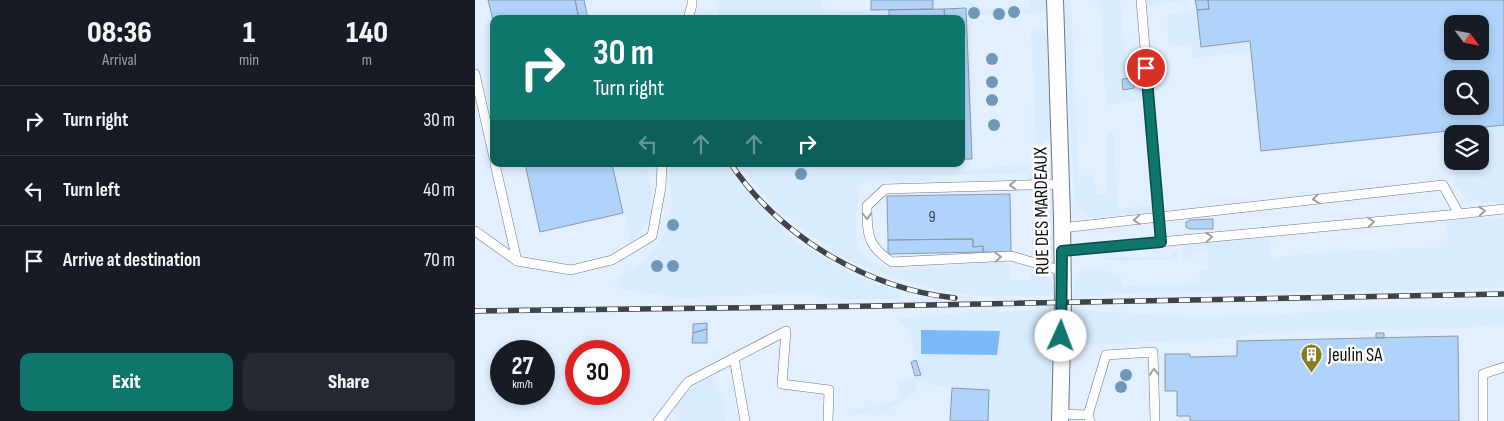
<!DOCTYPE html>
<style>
:root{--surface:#171b24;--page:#242831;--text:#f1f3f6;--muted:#9ea1a6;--line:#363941;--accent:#0f766e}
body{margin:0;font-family:"Sofia Sans Condensed",sans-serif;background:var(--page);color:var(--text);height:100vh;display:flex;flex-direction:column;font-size:19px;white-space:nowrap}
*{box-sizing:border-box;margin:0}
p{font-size:16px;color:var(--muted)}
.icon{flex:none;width:28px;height:28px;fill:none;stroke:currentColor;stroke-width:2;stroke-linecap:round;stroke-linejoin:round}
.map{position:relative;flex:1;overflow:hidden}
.side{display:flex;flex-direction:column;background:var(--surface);width:475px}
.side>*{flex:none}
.hud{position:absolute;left:15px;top:15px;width:475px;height:152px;border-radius:10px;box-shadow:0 2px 8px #0003;background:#0f766e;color:#fff;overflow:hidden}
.needle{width:32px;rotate:122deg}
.controls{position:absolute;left:969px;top:15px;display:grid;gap:10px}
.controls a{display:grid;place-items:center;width:45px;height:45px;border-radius:10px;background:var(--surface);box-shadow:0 2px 8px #0003;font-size:25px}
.speed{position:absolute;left:15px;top:340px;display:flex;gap:10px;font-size:25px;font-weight:700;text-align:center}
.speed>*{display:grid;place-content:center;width:65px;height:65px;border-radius:50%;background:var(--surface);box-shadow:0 2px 8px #0003;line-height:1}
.speed small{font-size:12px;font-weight:400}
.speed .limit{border:8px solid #d22;background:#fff;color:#111}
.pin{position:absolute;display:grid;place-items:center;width:42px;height:42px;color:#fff;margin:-21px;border:2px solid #fff;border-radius:50%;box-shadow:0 1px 5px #0007}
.me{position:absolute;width:55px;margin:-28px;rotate:2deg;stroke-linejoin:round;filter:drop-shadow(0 0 4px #0008)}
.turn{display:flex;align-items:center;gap:18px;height:105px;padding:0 20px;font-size:22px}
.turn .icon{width:65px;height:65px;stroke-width:2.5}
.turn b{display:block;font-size:35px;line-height:42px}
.lanes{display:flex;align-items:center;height:48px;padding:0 20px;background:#0003;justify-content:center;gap:25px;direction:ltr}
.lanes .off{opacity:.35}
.eta{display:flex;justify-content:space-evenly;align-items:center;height:85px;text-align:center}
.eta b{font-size:30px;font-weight:800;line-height:35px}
.action{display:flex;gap:10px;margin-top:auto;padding:10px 20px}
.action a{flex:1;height:58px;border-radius:10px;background:var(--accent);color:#fff;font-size:20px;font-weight:800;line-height:58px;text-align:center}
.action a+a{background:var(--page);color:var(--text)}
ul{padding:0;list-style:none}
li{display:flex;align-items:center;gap:15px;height:70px;padding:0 20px;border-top:1px solid var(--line)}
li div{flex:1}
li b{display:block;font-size:19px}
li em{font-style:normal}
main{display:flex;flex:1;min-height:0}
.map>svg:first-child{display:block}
.built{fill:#e2effe;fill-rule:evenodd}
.green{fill:#d8ebff;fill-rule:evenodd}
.water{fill:#7cb9fb}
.building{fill:#afd3fb;stroke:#8d98a3;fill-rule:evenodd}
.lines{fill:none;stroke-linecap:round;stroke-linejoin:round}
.service-casing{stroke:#6d7782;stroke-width:10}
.minor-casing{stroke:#6d7782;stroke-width:18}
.service{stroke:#fff;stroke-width:9}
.minor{stroke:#fff;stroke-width:16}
.rail-casing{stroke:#404448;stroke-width:5.5}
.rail{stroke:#fff;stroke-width:4;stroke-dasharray:11;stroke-linecap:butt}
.tree{fill:#6e97b9}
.oneway{stroke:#9d9fa0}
.route-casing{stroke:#0a4d48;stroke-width:12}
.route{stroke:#0f766e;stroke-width:9}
.labels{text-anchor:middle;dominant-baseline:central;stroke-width:5;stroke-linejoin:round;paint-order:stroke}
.number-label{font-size:16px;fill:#333f4c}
.street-label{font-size:19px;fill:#0a0e12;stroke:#fff}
.poi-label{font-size:19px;fill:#0a0e12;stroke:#fff;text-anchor:start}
</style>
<main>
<section class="side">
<div class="eta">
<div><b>08:36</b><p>Arrival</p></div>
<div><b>1</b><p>min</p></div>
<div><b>140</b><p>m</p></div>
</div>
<ul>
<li><svg class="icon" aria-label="right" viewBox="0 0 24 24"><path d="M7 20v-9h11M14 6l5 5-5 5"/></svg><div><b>Turn right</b></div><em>30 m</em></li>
<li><svg class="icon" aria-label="left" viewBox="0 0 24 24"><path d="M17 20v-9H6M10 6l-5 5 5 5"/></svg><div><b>Turn left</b></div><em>40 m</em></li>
<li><svg class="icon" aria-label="arrive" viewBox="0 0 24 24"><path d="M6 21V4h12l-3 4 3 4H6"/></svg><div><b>Arrive at destination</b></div><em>70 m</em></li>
</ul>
<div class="action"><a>Exit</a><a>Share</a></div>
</section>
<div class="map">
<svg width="1029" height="421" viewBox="0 0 1029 421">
<rect width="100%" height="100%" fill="#f4f9fe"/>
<!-- built -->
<path class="built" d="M0 0H1029V421H0ZM19 19H486V164H19ZM978 24H1005V51H978ZM978 79H1005V106H978ZM978 134H1005V161H978ZM26 351H69V394H26ZM101 351H144V394H101Z"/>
<!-- green -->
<path class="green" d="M241 0H346L347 11 414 10V14L308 19H245Z
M458 0H493L506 9 555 7V0H571L572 9 567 13 491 15V8L458 9Z
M589 0H596L604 177 619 175 622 194H632V131H637L644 209 680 205V211L621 218 608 215 599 201Z
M625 0H645L652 73 666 71V77L647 79 648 89 668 88V100L631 105Z
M672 0H716L672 5Z
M722 10 726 47 775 41 776 51 717 58V45L694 46 692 15Z
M568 30 573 36 577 133 568 144H561L556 31Z
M1029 125V203L993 201 980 185 978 161H1005V134H978L977 150 976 131Z
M137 164H171L177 191 175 218 156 243Z
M194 164H251L279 200 321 242 379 276 427 293 423 299H356L337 292 207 298 144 289 145 276 168 263 189 235 197 207Z
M264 164H331L333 173 496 171 533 165 578 166V174L572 180 552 181V173L459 176 453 181H425L385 183 380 223 383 249 394 261 419 270 450 269 515 261 534 265 535 279 554 281 556 269C572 275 578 278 580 296H503L460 289 411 275 374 261 335 235 298 205Z
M557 192 568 193 579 198 580 254 574 259 563 258 557 254Z
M1029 218V287L872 292H683L599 297C597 284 599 278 608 268L645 274 647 286 724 284 725 271 733 270 732 246 717 247 718 259H708V250L717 244 732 241 781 236 794 240 796 258 863 251 974 247 971 221Z
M703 250V259L645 261 628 259 634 257H695Z
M1029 307V324L987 328 803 332 730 340 608 345 599 338V310L724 317 797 315 894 308Z
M580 310 576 421H513L514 390 477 388 441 381V393L408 413 398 416 377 411 426 399 422 384 445 375C439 354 442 332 422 319L482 313ZM446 331H525L522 355 446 354Z
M235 375 249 398 250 421H206L192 407Z"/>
<!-- water -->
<path class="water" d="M446 330 525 331 522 355 446 354Z"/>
<!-- building -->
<path class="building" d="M13 0H100L104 19H19V24Z
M100 0H109L113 19H104Z
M396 0H458V9L396 10Z
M720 0H733L734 9 722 10Z
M733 0H1029V125L786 151 775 41 726 47 722 10 734 9ZM978 24H1005V51H978ZM978 79H1005V106H978Z
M491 8 497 159H486V19H470L469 9Z
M469 9 470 19H414V10Z
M658 78 659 88 648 90 647 79Z
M50 164H137L148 213 65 232Z
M535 194 536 252H508V246L498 247V239L413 240 412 196Z
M738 219V229H715L711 227V222L715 220Z
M498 239V247L508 246V252L413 254V240Z
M232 323V329L218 333V324Z
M232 329V343H217L218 333Z
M901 333H909V338H901Z
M983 336 984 421H715V416H702V391H690V354H715V357L762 356V341Z
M441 360 446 375 440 376 436 362Z
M477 388 514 390 513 421H475Z"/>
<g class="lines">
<defs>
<path id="service" d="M666 0 686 242
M213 19 217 5V0
M0 74 19 158
M20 164 42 261 96 270 137 260 177 236 186 187 187 164
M587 184 410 189 392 206C392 234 392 246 417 262L536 256 588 271
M984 214 1029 209
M587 228 968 185 984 214 587 251
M0 231 42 261
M259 358 270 421
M585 414 613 415
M183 421 213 382 311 331 307 384 354 390 353 421
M615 421 613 415 631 355 678 352 680 421
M1008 421V374L1029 367"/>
<path id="minor" d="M580 0 587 216 588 301 585 421"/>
</defs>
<!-- service casing -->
<use href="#service" class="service-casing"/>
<!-- minor casing -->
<use href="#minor" class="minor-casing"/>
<!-- service -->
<use href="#service" class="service"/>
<!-- minor -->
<use href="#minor" class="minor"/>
<defs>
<path id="rail" d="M256 164C305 237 393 289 480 298
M0 311 402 306 1029 294"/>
</defs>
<!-- rail casing -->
<use href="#rail" class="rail-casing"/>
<!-- rail -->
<use href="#rail" class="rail"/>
</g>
<!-- trees -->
<g class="tree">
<circle cx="539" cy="12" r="6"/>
<circle cx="499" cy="13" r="6"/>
<circle cx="524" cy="14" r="6"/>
<circle cx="517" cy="59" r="6"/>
<circle cx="517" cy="82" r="6"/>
<circle cx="517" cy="100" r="6"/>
<circle cx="519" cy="125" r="6"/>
<circle cx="326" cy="174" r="6"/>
<circle cx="198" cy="225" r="6"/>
<circle cx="182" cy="266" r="6"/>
<circle cx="198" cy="266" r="6"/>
<circle cx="651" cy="375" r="6"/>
<circle cx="646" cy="387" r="6"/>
</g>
<!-- one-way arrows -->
<defs><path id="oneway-chevron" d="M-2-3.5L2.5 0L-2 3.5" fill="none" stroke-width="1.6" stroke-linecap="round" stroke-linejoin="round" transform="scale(1.25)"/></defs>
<g class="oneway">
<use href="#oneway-chevron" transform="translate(538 185) rotate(178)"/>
<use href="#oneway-chevron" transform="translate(841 199) rotate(174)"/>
<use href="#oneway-chevron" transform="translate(1007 211) rotate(-5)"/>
<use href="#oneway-chevron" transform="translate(392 216) rotate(89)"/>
<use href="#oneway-chevron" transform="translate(662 220) rotate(174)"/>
<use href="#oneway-chevron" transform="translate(896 222) rotate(-5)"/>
<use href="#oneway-chevron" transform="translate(734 237) rotate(-5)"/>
<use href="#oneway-chevron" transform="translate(523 257) rotate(-3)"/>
<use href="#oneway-chevron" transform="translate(679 372) rotate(-92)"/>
</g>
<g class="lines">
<defs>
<path id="route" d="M586 336 587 251 686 242 671 68"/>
</defs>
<!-- route casing -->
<use href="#route" class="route-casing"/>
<!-- route -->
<use href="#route" class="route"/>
</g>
<!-- icons -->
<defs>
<symbol id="building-pin" viewBox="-11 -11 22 30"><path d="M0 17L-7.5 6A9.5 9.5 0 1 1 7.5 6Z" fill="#887c21" stroke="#fff"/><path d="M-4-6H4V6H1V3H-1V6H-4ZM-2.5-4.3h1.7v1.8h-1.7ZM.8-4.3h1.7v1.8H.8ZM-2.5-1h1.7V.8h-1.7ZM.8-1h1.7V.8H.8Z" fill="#fff"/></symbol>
</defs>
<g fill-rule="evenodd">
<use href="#building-pin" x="824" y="342" width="25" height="34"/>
</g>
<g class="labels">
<!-- number labels -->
<g class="number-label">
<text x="457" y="217">9</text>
</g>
<!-- street labels -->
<g class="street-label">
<text transform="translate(567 211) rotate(-91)">RUE DES MARDEAUX</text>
</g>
<!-- poi labels -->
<g class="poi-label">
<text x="853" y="355">Jeulin SA</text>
</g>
</g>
</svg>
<div class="controls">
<a><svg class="needle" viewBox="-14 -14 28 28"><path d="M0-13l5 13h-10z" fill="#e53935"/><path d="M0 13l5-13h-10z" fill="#9ea1a6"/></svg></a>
<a><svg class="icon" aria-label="search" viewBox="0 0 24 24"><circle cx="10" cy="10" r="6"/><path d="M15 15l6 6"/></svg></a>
<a><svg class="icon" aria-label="layers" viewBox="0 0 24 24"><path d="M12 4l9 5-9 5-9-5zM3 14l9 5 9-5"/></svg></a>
</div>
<div class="speed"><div>27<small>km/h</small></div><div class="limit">30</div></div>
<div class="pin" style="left:671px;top:68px;background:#d93025"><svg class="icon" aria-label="arrive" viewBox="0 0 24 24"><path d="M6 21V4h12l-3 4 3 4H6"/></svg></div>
<svg class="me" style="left:586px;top:336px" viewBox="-20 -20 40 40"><circle r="19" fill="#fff"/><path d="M0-13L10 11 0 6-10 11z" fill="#0f766e"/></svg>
<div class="hud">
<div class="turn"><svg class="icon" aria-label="right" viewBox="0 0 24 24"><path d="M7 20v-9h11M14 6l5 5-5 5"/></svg><div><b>30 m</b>Turn right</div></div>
<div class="lanes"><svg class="icon off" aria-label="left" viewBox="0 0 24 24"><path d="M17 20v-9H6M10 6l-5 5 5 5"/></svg><svg class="icon off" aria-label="ahead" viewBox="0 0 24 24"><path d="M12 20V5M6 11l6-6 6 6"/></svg><svg class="icon off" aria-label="ahead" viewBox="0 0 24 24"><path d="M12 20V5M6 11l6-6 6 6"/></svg><svg class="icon" aria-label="right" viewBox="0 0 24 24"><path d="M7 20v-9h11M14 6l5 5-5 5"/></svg></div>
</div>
</div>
</main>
